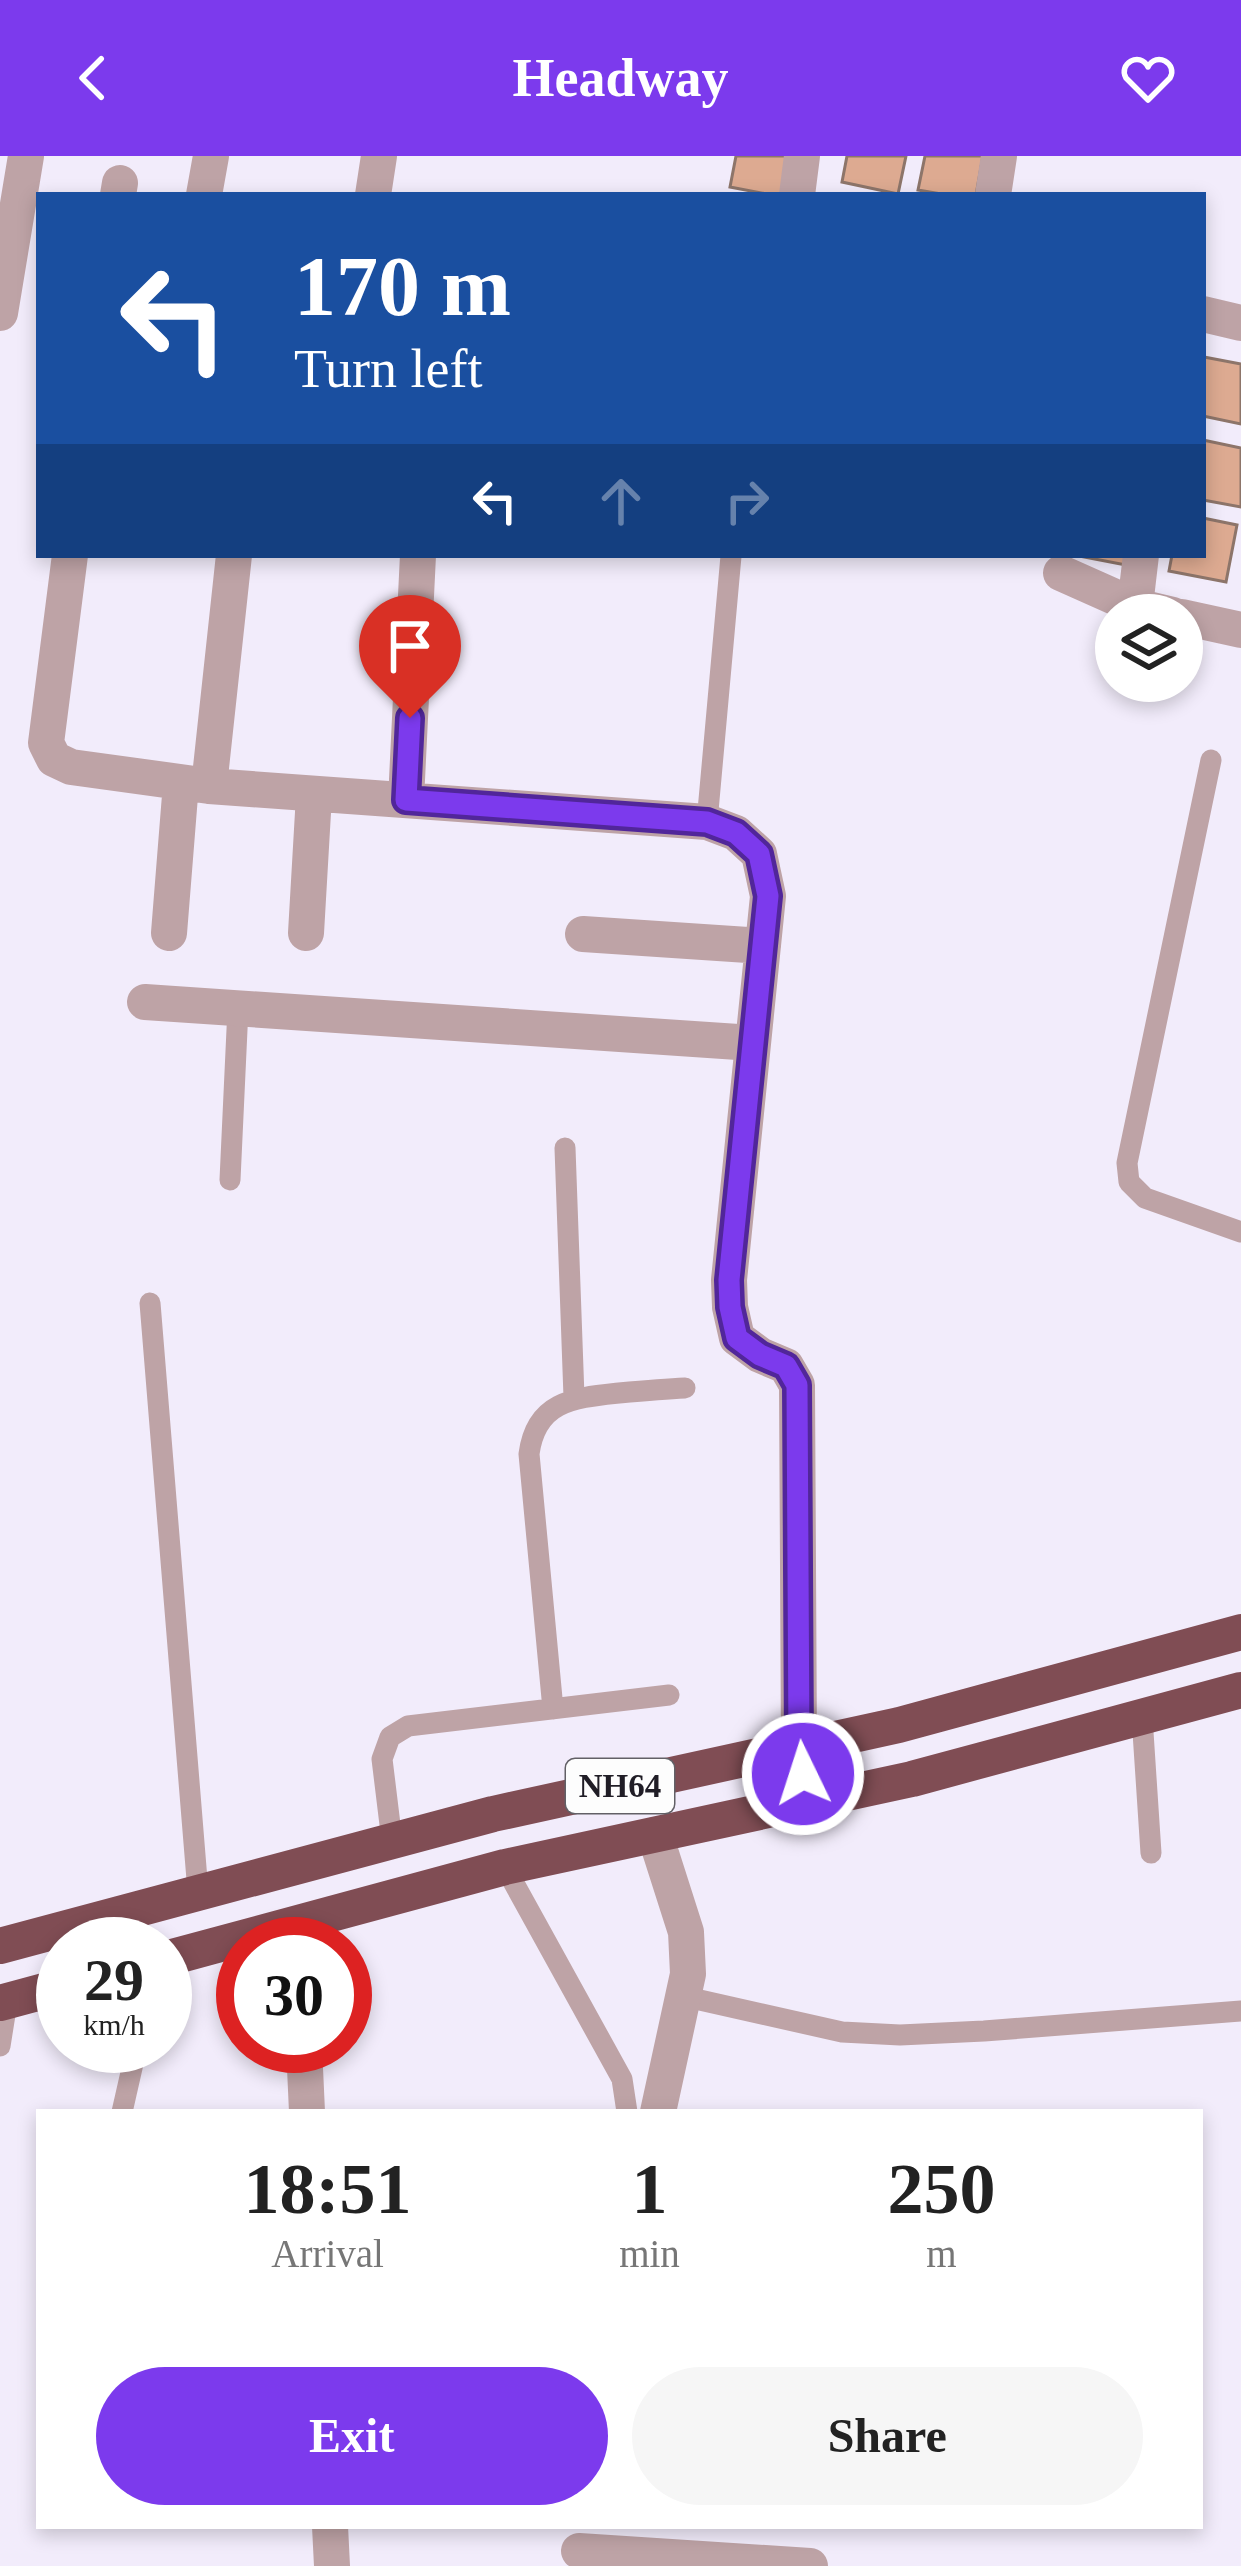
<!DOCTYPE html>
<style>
:root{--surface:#fff;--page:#f6f6f6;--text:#222;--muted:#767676;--accent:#7c3aed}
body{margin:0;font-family:Georgia,serif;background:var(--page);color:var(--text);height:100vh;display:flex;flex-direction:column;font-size:45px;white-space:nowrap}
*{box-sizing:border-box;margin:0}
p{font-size:39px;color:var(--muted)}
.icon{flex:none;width:66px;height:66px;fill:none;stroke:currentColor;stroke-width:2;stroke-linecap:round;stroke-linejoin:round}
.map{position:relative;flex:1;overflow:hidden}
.details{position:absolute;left:36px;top:1953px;width:1167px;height:420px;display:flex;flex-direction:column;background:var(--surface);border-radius:0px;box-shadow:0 6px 18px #0003}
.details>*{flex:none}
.guide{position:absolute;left:36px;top:36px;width:1170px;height:366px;border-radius:0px;box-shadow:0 6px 18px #0003;background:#1a4fa0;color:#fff;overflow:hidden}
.controls{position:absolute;left:1095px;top:438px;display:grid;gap:24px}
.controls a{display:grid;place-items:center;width:108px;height:108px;border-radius:50%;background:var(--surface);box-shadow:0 6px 18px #0003;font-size:60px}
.speed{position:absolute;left:36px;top:1761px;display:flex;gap:24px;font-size:60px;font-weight:700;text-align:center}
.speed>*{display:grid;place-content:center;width:156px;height:156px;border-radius:50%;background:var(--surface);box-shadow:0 6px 18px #0003;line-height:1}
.speed small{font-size:30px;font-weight:400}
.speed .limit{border:18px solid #d22;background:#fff;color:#111}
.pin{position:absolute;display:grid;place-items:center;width:102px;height:102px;color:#fff;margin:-123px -51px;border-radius:50% 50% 50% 0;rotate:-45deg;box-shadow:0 0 12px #0007}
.pin .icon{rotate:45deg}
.me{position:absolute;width:132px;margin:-66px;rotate:356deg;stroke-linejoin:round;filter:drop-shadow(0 0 9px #0008)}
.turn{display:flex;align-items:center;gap:42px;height:252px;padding:0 60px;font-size:54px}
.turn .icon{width:156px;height:156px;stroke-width:2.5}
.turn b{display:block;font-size:84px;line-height:102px}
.lanes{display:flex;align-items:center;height:114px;padding:0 60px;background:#0003;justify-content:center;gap:60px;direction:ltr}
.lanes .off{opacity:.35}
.eta{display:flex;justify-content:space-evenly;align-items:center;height:204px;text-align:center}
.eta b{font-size:72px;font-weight:600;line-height:84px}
.cta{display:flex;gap:24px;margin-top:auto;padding:24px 60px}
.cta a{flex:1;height:138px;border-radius:72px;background:var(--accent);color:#fff;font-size:48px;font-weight:600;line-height:138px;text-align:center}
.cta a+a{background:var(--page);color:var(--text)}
header{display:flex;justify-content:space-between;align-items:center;height:156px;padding:0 60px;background:var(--accent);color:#fff;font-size:54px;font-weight:600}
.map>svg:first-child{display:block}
.building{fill:#ddaa91;stroke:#8d756a;stroke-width:3}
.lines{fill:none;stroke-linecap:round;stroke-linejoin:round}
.lane{stroke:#bea3a6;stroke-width:21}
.street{stroke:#bea3a6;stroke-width:36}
.highway{stroke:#804d54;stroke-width:36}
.route-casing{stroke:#51269a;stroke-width:30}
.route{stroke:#7c3aed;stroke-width:21}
.labels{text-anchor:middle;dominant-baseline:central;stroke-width:9;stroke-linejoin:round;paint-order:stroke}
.shield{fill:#fdfdfd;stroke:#626066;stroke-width:3}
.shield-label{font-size:33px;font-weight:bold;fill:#201d26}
</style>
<header><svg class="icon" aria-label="back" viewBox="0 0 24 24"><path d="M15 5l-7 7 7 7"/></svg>Headway<svg class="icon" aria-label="heart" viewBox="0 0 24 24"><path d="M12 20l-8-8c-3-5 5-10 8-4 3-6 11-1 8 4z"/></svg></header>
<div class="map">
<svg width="1241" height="2410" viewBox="0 0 1241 2410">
<rect width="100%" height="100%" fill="#f2ecfb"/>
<!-- building -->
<path class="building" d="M736 0H797L789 39H772L730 31Z
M847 0H906L898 38 842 26Z
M925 0H983L976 39H947L918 34Z
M1204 201 1241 208V268L1203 260Z
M1203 284 1241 292V351L1203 344Z
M1203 362 1237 369 1226 426 1169 415 1172 399H1203Z
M1074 399H1133L1131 410Z"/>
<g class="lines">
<!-- lane -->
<path class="lane" d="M1211 604 1127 1007 1129 1026 1145 1042 1241 1076
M707 666 731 400
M565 992 574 1241
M230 1024 238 852
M150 1147 198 1736
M553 1553 529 1298C536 1245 573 1242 619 1237 641 1235 663 1233 685 1232
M1142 1561 1151 1697
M392 1685 382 1603 390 1581 408 1570 669 1539
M505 1711 622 1923 627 1956
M682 1840 842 1876 900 1879 984 1875 1241 1855
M0 1890 7 1846
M122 1956 137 1890"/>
<!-- street -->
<path class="street" d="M118 39 120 27
M204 39 211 0
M373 39 379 0
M797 39 802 0
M993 39 999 0
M0 157 26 0
M1203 158 1241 167
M70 399 46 587 54 603 71 611 209 630 707 666 736 677 759 698 768 740 729 1124 730 1151 737 1182 760 1199 786 1210 797 1229 799 1591 807 1646
M1061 417 1135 450 1173 459
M1135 450 1141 399
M1182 461 1241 474
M209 630 234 399
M406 644 418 399
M169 777 181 627
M306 777 314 639
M583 778 763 790
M145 846 753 887
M655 1679 686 1776 688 1818 658 1956
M304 1890 307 1956
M330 2370 332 2410
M579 2395 810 2410"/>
<!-- highway -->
<path class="highway" d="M0 1790 493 1658 899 1569 1241 1476
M165 1803 505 1711 912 1623 1241 1534
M0 1847 63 1830"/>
</g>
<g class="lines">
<defs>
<path id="route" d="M410 562 406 644 707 666 736 677 759 698 768 740 729 1124 730 1151 737 1182 760 1199 786 1210 797 1229 799 1591 803 1618"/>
</defs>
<!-- route casing -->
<use href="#route" class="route-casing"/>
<!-- route -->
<use href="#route" class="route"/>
</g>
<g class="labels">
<!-- shield labels -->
<rect class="shield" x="566" y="1603" width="108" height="54" rx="9"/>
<g class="shield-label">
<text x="620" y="1630">NH64</text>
</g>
</g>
</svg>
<div class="controls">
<a><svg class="icon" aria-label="layers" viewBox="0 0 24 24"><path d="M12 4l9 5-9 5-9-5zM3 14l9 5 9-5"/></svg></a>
</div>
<div class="speed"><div>29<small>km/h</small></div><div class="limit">30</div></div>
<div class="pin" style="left:410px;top:562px;background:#d93025"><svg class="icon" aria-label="arrive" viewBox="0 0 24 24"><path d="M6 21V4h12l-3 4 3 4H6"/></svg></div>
<svg class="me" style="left:803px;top:1618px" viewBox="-20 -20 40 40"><circle r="17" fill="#7c3aed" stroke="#fff" stroke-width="3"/><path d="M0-11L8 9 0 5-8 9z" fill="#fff"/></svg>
<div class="guide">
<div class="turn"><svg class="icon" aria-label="left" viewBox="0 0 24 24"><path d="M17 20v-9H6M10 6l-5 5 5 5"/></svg><div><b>170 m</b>Turn left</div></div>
<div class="lanes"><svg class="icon" aria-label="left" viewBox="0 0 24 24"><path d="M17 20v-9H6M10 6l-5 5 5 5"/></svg><svg class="icon off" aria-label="ahead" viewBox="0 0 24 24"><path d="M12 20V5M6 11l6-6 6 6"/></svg><svg class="icon off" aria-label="right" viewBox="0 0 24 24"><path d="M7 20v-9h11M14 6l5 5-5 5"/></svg></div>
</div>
<section class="details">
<div class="eta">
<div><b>18:51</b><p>Arrival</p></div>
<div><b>1</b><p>min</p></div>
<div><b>250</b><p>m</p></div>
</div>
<div class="cta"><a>Exit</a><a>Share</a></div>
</section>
</div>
